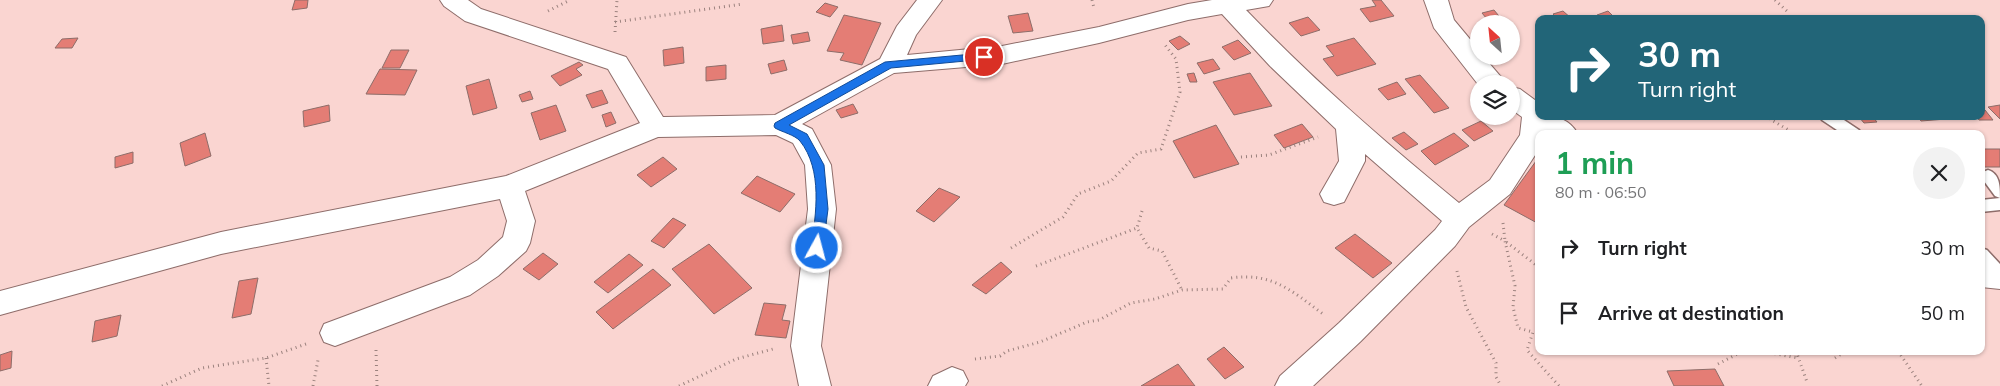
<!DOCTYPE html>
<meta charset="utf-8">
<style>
:root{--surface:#fff;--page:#f2f2f2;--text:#202124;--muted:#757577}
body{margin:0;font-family:Mulish,sans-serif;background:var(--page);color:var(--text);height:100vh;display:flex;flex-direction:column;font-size:19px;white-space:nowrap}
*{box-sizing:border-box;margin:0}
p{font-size:16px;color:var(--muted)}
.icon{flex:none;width:28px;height:28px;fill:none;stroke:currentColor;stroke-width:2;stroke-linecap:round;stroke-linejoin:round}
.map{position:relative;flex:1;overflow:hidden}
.panel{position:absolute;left:1535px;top:130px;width:450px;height:225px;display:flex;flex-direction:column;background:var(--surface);border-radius:10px;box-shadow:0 1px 4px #0004}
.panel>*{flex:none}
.top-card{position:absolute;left:1535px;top:15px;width:450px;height:105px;border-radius:10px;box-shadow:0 1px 4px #0004;background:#226578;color:#fff;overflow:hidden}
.needle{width:32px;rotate:333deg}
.fabs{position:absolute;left:1470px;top:15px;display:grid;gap:10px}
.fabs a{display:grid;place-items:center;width:50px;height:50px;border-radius:50%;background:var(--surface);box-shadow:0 1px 4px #0004;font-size:25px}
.pin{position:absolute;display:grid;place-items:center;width:42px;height:42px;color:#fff;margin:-21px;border:2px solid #fff;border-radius:50%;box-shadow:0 1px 5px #0007}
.me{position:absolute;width:55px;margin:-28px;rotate:7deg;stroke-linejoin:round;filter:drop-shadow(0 0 4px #0008)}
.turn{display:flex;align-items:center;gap:18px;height:105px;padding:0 20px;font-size:22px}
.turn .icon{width:65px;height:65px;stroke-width:2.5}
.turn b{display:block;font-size:35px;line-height:42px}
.round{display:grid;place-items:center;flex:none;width:52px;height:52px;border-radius:26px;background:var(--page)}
.summary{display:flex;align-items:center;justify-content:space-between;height:85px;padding:0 20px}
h1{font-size:30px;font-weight:700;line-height:38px;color:#1e9e55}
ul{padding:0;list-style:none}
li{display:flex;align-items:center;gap:15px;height:65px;padding:0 20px}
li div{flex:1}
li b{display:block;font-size:19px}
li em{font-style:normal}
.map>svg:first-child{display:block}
.building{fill:#e47d75;stroke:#8d6d69}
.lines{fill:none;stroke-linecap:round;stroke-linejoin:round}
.lane-casing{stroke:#8e6d6a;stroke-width:3}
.street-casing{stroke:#8e6d6a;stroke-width:2}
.path{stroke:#9b827e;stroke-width:3;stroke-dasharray:1 4;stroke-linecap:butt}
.lane{fill:#fff;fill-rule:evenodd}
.street{fill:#fff;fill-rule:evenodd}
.route{fill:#1a73e8;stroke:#114b97}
</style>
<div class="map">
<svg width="2000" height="386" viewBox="0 0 2000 386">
<rect width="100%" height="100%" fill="#fad5d1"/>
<!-- building -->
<path class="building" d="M295 0H308L307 8 292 10Z
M1372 0H1381L1394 16 1370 22 1360 9 1376 6Z
M825 3 838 7 830 17 816 12Z
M1494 10 1503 21 1491 24 1482 13Z
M1563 11 1572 19H1558L1553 14Z
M1608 11 1616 19H1602L1597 15Z
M1028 13 1033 31 1013 33 1008 16Z
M844 15 881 23 862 65 840 60 844 53 827 51Z
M1308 17 1320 30 1301 36 1289 23Z
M782 25 784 41 763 44 761 29Z
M808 32 810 41 793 44 791 35Z
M1180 36 1190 44 1178 50 1169 41Z
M78 38 72 48H55L62 39Z
M1354 38 1376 64 1337 76 1323 59 1334 56 1326 46Z
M1238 40 1251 53 1234 60 1222 47Z
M683 47 684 63 664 66 663 50Z
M391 50H409L400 68H382Z
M1213 59 1220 69 1204 74 1197 63Z
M784 60 787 70 771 74 768 64Z
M579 62 583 65 576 69 582 75 560 86 551 76Z
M726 65V79L706 81V67Z
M380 69 417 70 405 95 366 94Z
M1194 73 1197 82H1190L1187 74Z
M1250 73 1272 106 1234 115 1213 82Z
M1420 75 1449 108 1434 113 1405 79Z
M489 79 497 108 473 115 466 86Z
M1397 82 1406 94 1388 100 1378 89Z
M602 90 608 103 592 108 586 95Z
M530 91 533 99 522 102 519 95Z
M853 104 858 113 841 118 836 110Z
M329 105 330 121 304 127 303 111Z
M556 105 566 131 540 140 531 113Z
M2000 105V119L1988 107Z
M1981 110H1985L1993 120H1979L1976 116H1981Z
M611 112 616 123 606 127 602 115Z
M1872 116 1877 122 1864 123 1859 117Z
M1917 116H1944L1946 119 1921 121Z
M1481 121 1493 131 1474 141 1462 130Z
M1302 124 1313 137 1284 148 1274 135Z
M1216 125 1239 164 1194 178 1173 141Z
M1404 132 1418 144 1406 150 1392 138Z
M205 133 211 156 185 166 180 143Z
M1454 133 1469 146 1435 165 1421 151Z
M1981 149H2000V167H1981Z
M133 152V163L115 168V157Z
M663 157 677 169 651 187 637 175Z
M1539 157V224L1504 205Z
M757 176 795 194 780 212 741 193Z
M939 188 960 197 934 222 916 211Z
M673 218 686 225 664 248 651 241Z
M1355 234 1392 263 1373 278 1335 248Z
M709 244 752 288 714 314 672 269Z
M543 253 558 264 539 280 523 269Z
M629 254 643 265 608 293 594 282Z
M1001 262 1012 272 986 294 972 285Z
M653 269 671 285 613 329 596 312Z
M258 278 251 314 232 318 239 281Z
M764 303 786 305 782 320 790 321 786 338 755 335Z
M121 315 117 336 92 342 95 321Z
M1224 347 1244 367 1225 379 1207 359Z
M12 351 11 368 0 371V355Z
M1178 364 1195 386H1141Z
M1715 369 1724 386H1674L1667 371Z"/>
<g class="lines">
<defs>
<path id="lane" d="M1820 116H1838L1859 130 1861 134H1843L1822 120Z
M1988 170C2000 174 2000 186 2000 198L1995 196 1981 177 1983 172Z
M2000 198V210L1981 212V200Z
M1981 248 1987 250 2000 264V282L1994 280 1981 265Z"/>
<path id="street" d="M440 0H468L481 9 626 57 663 117 775 115 880 59 897 26 917 0H942L916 35 907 55 1002 46 1099 27 1188 4 1212 0H1273L1269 6 1246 10C1313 80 1385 142 1459 203L1490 180 1520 135 1522 117 1511 109V87L1520 89 1539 103V116C1555 116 1569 118 1578 134H1539V149L1510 194 1469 227 1455 246 1361 341 1313 386H1275L1280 376 1339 323 1435 230 1442 221 1365 154V161L1344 202 1334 205 1324 202 1320 194 1339 161 1336 129 1270 66 1222 14 1188 20 1099 43 1002 64 894 73 802 124 812 129 831 165 836 209 821 346 831 386H799L791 346 808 209 805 165 793 143 776 135 658 137 525 191 535 221 530 243 526 251 498 276 470 295 335 346 324 342 320 333 324 324 450 277 478 260 503 237 507 221 500 199 221 254 0 315V291L221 232 506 176 640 123 608 69 465 21 444 6Z
M1424 0H1448L1454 20 1479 50V56H1483L1507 84 1477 83 1434 28Z
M1981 263 2000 265V289L1981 287Z
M952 367 963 371 968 381 965 386H928L933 376Z"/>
</defs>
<!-- lane casing -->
<use href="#lane" class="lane-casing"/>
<!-- street casing -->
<use href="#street" class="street-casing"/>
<!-- path -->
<path class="path" d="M1092 0 1094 8
M1775 0 1789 13
M548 11 570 0
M615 22 743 4
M615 32 617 0
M1765 116 1795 134
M1241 157 1269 155 1318 137
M1142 211 1137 228 1149 248 1162 251 1182 290
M1503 223 1505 241 1536 265
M1492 234 1505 241 1515 286 1513 307 1518 328 1533 332 1527 350 1559 386
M1011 248 1063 217 1078 194 1111 181 1138 153 1161 149 1180 92 1176 59 1165 45
M1036 266 1137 228
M1457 271 1466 307 1496 363V377L1501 386
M376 350 377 386
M1760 351 1798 358
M1796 351 1807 382
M1898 351 1922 386
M266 358 269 386
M1835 358 1846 351
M975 359 1000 356 1007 351 1040 342 1087 322 1099 320 1131 303 1155 299 1182 290 1223 289 1231 278C1272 272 1292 291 1323 314
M1718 364 1743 351
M162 386 202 368 266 358 306 344
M313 386 318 360
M679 386 736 359 773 349"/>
<!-- lane -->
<use href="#lane" class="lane"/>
<!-- street -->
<use href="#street" class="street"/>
</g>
<!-- route -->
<path class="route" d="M984 53 989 57 987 59 891 68 789 125 807 134 824 165 828 209 823 248 821 252H813L811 248C816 214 823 170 800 141 795 135 782 132 775 128L774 126 775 123 885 62Z"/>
</svg>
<div class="fabs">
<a><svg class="needle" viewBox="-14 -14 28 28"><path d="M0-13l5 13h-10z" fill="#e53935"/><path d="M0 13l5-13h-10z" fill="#757577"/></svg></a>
<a><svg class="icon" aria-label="layers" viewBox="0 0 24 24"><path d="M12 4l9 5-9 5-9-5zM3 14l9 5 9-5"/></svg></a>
</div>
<div class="pin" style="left:984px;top:57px;background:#d93025"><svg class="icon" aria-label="arrive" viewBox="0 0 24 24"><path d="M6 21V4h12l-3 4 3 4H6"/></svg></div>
<svg class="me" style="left:817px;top:248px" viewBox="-20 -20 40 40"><circle r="17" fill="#1a73e8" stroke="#fff" stroke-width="3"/><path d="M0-11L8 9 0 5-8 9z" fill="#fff"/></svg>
<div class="top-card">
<div class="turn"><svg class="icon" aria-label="right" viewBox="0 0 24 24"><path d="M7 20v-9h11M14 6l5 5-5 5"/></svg><div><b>30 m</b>Turn right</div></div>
</div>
<section class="panel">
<div class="summary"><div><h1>1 min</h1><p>80 m · 06:50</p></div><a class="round"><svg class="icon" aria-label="close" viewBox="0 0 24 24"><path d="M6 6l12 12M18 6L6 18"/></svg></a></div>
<ul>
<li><svg class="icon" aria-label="right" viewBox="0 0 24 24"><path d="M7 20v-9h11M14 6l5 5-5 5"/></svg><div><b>Turn right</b></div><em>30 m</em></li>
<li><svg class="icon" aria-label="arrive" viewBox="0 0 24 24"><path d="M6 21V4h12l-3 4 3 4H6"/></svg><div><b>Arrive at destination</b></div><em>50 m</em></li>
</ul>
</section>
</div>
